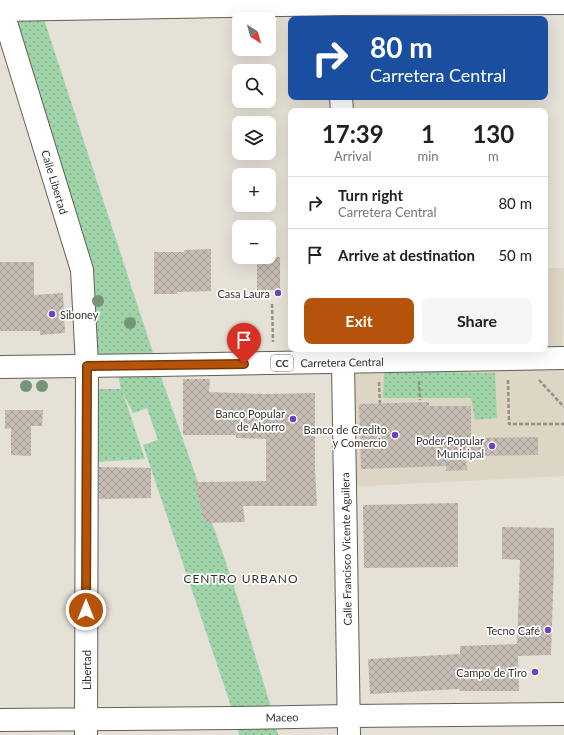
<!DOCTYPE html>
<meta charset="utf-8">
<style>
:root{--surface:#fff;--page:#f6f6f6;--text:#202124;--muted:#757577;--line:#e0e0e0;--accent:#b45309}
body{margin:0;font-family:Lato,sans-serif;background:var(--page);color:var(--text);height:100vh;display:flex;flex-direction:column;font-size:15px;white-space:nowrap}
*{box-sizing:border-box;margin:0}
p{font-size:13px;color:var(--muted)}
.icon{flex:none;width:22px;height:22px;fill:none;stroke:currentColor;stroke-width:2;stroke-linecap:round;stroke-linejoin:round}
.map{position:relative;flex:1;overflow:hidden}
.drawer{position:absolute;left:288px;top:108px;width:260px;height:244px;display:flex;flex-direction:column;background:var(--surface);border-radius:8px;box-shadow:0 4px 16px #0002}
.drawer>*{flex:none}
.top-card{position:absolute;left:288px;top:16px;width:260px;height:84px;border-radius:8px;box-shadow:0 4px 16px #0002;background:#1a4fa0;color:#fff;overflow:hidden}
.needle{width:26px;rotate:143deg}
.controls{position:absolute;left:232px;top:12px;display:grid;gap:8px}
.controls a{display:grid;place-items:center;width:44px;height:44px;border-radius:8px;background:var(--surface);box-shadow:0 4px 16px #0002;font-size:20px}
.pin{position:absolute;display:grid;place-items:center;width:34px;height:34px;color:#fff;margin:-41px -17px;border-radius:50% 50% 50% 0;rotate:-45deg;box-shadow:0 0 4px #0007}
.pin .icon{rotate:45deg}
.me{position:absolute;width:44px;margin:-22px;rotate:0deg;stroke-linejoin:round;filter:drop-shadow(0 0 3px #0008)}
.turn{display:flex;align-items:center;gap:14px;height:84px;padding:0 16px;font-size:18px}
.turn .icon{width:52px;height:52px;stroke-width:2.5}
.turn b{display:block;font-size:28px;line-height:34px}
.eta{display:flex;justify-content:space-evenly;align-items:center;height:68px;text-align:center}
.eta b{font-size:24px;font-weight:700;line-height:28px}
.cta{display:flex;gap:8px;margin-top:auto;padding:8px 16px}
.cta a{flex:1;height:46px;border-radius:8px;background:var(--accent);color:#fff;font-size:16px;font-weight:700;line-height:46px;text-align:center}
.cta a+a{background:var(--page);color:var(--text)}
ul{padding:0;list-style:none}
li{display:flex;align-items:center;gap:12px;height:52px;padding:0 16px;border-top:1px solid var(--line)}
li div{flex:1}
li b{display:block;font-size:15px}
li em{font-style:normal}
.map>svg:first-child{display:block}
.built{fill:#ded6c4}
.green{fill:url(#green-dots)}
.building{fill:url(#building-cross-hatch)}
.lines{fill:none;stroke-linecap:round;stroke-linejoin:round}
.street-casing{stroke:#635f56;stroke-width:24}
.secondary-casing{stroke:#635f56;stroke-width:24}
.highway-casing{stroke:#635f56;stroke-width:24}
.path{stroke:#938f87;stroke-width:2.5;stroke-dasharray:4 2;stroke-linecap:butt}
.street{stroke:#fff;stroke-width:22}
.secondary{stroke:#fff;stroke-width:22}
.highway{stroke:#fff;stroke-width:22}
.tree{fill:#759577}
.route-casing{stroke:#753606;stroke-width:10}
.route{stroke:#b45309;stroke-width:7}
.poi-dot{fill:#6f43bb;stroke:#fff;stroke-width:1.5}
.labels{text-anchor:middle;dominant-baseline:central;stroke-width:3.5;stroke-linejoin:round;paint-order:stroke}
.shield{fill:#fff;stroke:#71706d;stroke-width:1}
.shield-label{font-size:10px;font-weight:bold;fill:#34322e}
.street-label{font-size:11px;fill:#34322e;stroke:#fff}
.poi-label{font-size:11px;fill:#34322e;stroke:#fff;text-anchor:end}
.neighbourhood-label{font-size:12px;letter-spacing:1px;fill:#34322e;stroke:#fff}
</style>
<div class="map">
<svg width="564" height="735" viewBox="0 0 564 735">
<defs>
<pattern id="green-dots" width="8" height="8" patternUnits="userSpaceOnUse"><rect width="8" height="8" fill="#9fd3a8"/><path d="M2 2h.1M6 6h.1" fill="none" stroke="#82ac89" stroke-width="1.8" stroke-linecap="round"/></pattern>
<pattern id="building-cross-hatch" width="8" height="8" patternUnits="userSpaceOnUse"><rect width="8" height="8" fill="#c6bdb4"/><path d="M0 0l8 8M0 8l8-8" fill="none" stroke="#a29a93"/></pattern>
</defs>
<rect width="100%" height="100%" fill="#e6e1d6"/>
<!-- built -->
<path class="built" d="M545 268H564L563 346H545Z
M353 349H467L353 353Z
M564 358V476L345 487 343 362Z"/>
<!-- green -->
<path class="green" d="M0 3 41 10 157 365 232 580 274 717 278 735H239L235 718 143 445 158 440 147 408 133 413 123 393 145 459 96 462 94 389H121L116 365H87L82 270Z
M384 371 495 373 497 418 475 420 471 398H383Z"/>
<!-- building -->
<path class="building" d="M211 249V291L177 292 178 294H154V252H184V250Z
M257 257H280V290H257Z
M0 262H34V295L63 293 65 333 40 335V331H0Z
M183 379H210L209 392 266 394 315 393V469L317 506H243L245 522 205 523 195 482 266 481V439L236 438V435H183Z
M429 402V406H471V438L538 437V455L466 456 467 470 446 471V466L361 469 359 404Z
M5 410H43L42 426H31V456L11 455V428L5 429Z
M99 467 151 468V498L99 499Z
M458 503V567L364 568 363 505Z
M502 527 554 528V563L551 655 518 656 519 691H459V689L370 694 368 659 460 654V646L517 644 520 560 502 559Z"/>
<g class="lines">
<defs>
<path id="street" d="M0 3 82 270 87 365 86 735
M0 10 341 4 564 3
M341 97 342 111
M0 720 235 718 348 716"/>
<path id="secondary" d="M343 362 349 735
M348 716 564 714"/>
<path id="highway" d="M0 367 157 365 564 358"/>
</defs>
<!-- street casing -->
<use href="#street" class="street-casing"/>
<!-- secondary casing -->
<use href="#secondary" class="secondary-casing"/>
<!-- highway casing -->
<use href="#highway" class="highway-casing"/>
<!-- path -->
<path class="path" d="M272 304 273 342
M508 380 509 424H564
M539 380 564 407
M419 381 420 400
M379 382 380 403"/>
<!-- street -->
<use href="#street" class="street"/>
<!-- secondary -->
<use href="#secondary" class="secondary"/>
<!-- highway -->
<use href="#highway" class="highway"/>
</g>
<!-- trees -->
<g class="tree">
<circle cx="98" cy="301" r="6"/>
<circle cx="130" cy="323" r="6"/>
<circle cx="26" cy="386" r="6"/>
<circle cx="42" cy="386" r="6"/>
</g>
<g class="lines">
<defs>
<path id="route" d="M86 610 87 366 244 364"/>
</defs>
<!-- route casing -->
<use href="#route" class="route-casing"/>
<!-- route -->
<use href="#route" class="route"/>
</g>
<!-- markers -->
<g class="poi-dot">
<circle cx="278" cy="293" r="4"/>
<circle cx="52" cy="314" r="4"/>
<circle cx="293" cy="419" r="4"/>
<circle cx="395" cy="435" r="4"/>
<circle cx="492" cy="446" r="4"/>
<circle cx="548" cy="630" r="4"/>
<circle cx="535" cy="672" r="4"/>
</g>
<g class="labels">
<!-- shield labels -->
<rect class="shield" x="271" y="355" width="22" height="16" rx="3"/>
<g class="shield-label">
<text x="282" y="363">CC</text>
</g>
<!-- street labels -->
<g class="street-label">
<text transform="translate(55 182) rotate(73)">Calle Libertad</text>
<text transform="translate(342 362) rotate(-1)">Carretera Central</text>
<text transform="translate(346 549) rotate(-91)">Calle Francisco Vicente Aguilera</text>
<text transform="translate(86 670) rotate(-90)">Libertad</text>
<text transform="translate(282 717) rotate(-1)">Maceo</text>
</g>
<!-- poi labels -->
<g class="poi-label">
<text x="270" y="293">Casa Laura</text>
<text x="60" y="314" text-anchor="start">Siboney</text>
<text x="285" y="413">Banco Popular<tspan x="285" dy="13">de Ahorro</tspan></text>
<text x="387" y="429">Banco de Credito<tspan x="387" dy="13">y Comercio</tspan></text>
<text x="484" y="440">Poder Popular<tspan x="484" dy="13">Municipal</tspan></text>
<text x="540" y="630">Tecno Café</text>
<text x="527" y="672">Campo de Tiro</text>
</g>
<!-- neighbourhood labels -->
<g class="neighbourhood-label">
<text x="241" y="578">CENTRO URBANO</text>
</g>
</g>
</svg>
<div class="controls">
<a><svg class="needle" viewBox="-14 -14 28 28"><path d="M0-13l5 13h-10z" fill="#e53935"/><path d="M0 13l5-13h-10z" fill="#757577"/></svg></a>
<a><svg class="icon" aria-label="search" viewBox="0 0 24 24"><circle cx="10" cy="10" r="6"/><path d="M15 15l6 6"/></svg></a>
<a><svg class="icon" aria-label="layers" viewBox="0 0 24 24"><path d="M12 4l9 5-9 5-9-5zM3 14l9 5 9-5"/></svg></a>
<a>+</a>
<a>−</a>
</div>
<div class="pin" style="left:244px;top:364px;background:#d93025"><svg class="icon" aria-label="arrive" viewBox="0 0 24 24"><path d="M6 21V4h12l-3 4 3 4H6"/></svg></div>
<svg class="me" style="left:86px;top:610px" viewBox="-20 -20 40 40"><circle r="17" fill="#b45309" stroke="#fff" stroke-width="3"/><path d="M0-11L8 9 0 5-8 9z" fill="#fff"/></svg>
<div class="top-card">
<div class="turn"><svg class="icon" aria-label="right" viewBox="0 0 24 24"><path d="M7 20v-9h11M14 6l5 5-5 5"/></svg><div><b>80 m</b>Carretera Central</div></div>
</div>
<section class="drawer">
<div class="eta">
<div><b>17:39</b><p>Arrival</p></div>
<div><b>1</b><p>min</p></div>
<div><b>130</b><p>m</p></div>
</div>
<ul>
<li><svg class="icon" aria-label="right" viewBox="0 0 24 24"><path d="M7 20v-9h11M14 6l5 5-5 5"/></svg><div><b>Turn right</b><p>Carretera Central</p></div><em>80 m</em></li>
<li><svg class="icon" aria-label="arrive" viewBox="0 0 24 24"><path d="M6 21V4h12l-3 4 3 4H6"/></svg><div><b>Arrive at destination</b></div><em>50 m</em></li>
</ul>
<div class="cta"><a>Exit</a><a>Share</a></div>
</section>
</div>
